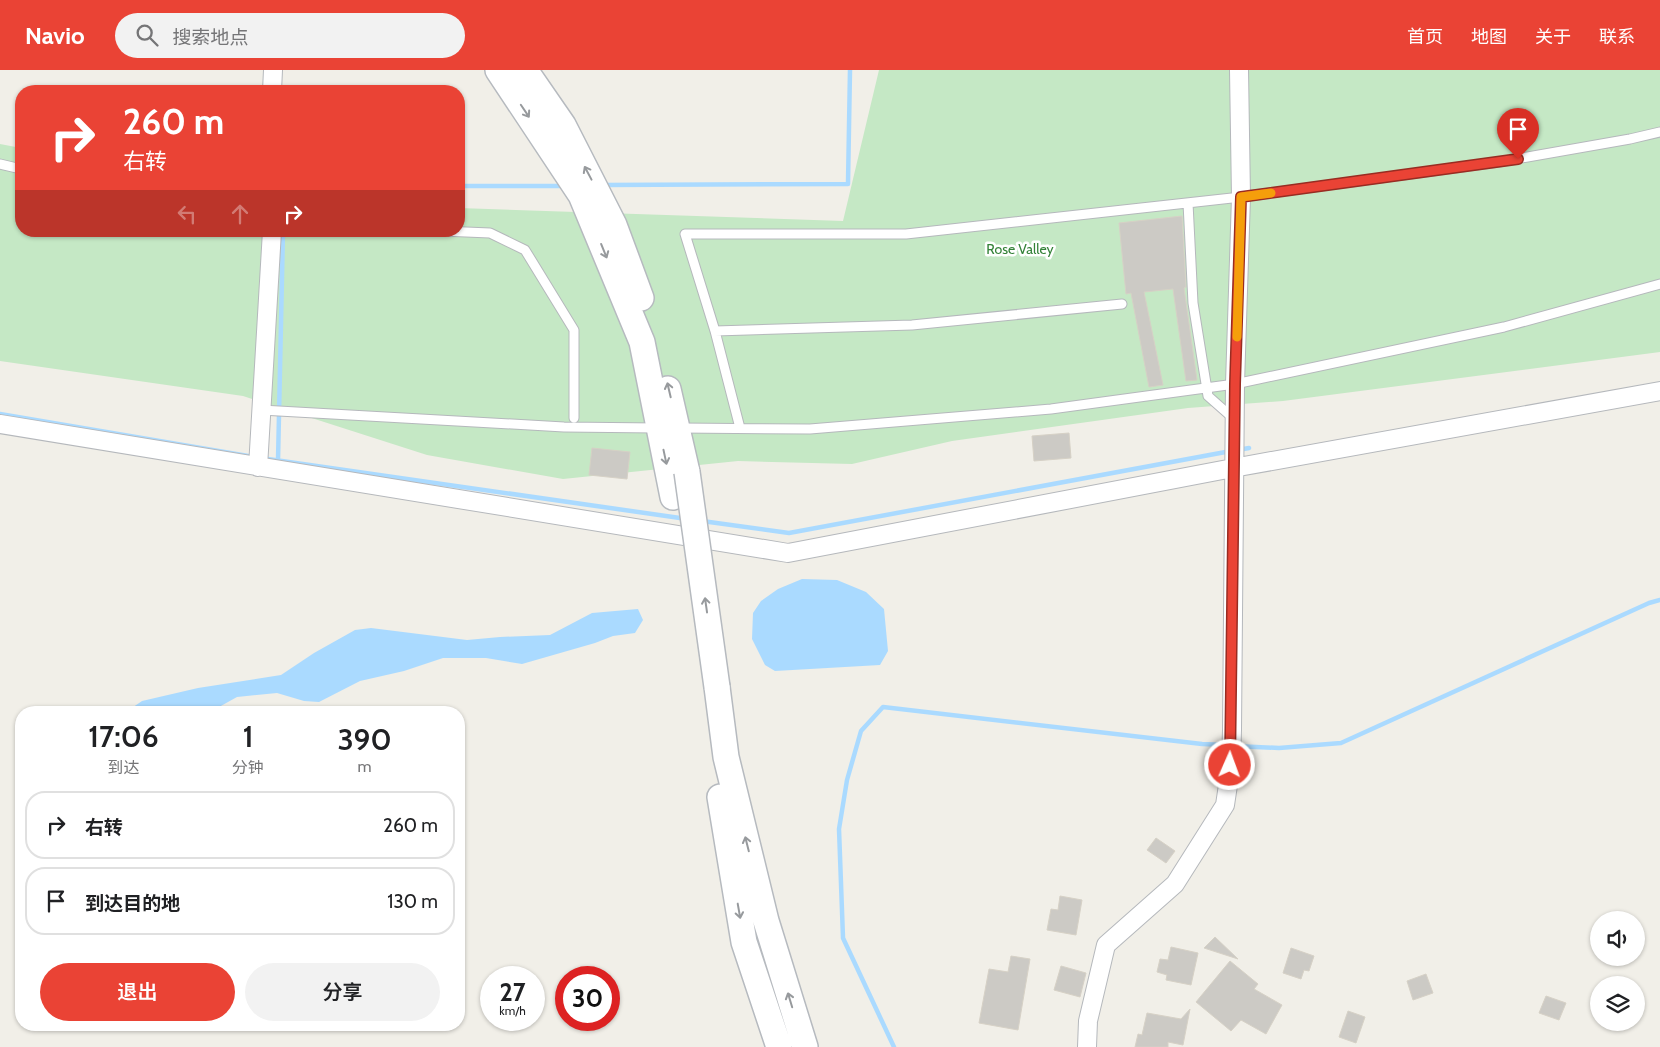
<!DOCTYPE html>
<html lang="zh">
<meta charset="utf-8">
<style>
:root{--surface:#fff;--page:#f2f2f2;--text:#202124;--muted:#757577;--line:#e0e0e0;--accent:#ea4335}
body{margin:0;font-family:Cabin,"Noto Sans SC",sans-serif;background:var(--page);color:var(--text);height:100vh;display:flex;flex-direction:column;font-size:19px;white-space:nowrap}
*{box-sizing:border-box;margin:0}
p{font-size:16px;color:var(--muted)}
.icon{flex:none;width:28px;height:28px;fill:none;stroke:currentColor;stroke-width:2;stroke-linecap:round;stroke-linejoin:round}
.map{position:relative;flex:1;overflow:hidden}
.details{position:absolute;left:15px;top:636px;width:450px;height:325px;display:flex;flex-direction:column;background:var(--surface);border-radius:20px;box-shadow:0 1px 4px #0004}
.details>*{flex:none}
.hud{position:absolute;left:15px;top:15px;width:450px;height:152px;border-radius:20px;box-shadow:0 1px 4px #0004;background:#ea4335;color:#fff;overflow:hidden}
.buttons{position:absolute;left:1590px;top:841px;display:grid;gap:10px}
.buttons a{display:grid;place-items:center;width:55px;height:55px;border-radius:50%;background:var(--surface);box-shadow:0 1px 4px #0004;font-size:25px}
.speed{position:absolute;left:480px;top:896px;display:flex;gap:10px;font-size:25px;font-weight:700;text-align:center}
.speed>*{display:grid;place-content:center;width:65px;height:65px;border-radius:50%;background:var(--surface);box-shadow:0 1px 4px #0004;line-height:1}
.speed small{font-size:12px;font-weight:400}
.speed .limit{border:8px solid #d22;background:#fff;color:#111}
.pin{position:absolute;display:grid;place-items:center;width:42px;height:42px;color:#fff;margin:-51px -21px;border-radius:50% 50% 50% 0;rotate:-45deg;box-shadow:0 0 5px #0007}
.pin .icon{rotate:45deg}
.me{position:absolute;width:55px;margin:-28px;rotate:2deg;stroke-linejoin:round;filter:drop-shadow(0 0 4px #0008)}
.turn{display:flex;align-items:center;gap:18px;height:105px;padding:0 25px;font-size:22px}
.turn .icon{width:65px;height:65px;stroke-width:2.5}
.turn b{display:block;font-size:35px;line-height:42px}
.lanes{display:flex;align-items:center;height:48px;padding:0 25px;background:#0003;justify-content:center;gap:25px;direction:ltr}
.lanes .off{opacity:.35}
.eta{display:flex;justify-content:space-evenly;align-items:center;height:85px;text-align:center}
.eta b{font-size:30px;font-weight:600;line-height:35px}
.action{display:flex;gap:10px;margin-top:auto;padding:10px 25px}
.action a{flex:1;height:58px;border-radius:30px;background:var(--accent);color:#fff;font-size:20px;font-weight:600;line-height:58px;text-align:center}
.action a+a{background:var(--page);color:var(--text)}
ul{padding:0;list-style:none}
li{display:flex;align-items:center;gap:15px;height:68px;margin:0 10px 8px;padding:0 15px;border:2px solid var(--line);border-radius:20px}
li div{flex:1}
li b{display:block;font-size:19px}
li em{font-style:normal}
header{display:flex;align-items:center;gap:30px;box-sizing:border-box;height:70px;padding:0 25px;background:var(--accent);color:#fff}
header strong{font-size:24px}
nav{display:flex;gap:28px;margin-inline-start:auto;font-size:18px}
.search{width:350px;height:45px;background:var(--page);display:flex;align-items:center;gap:12px;box-sizing:border-box;padding:0 18px;border-radius:28px;color:var(--muted);font-size:19px}
.map>svg:first-child{display:block}
.green{fill:#c5e8c5}
.water{fill:#aadaff}
.lines{fill:none;stroke-linecap:round;stroke-linejoin:round}
.stream{stroke:#aadaff;stroke-width:4.5}
.building{fill:#cccac5;stroke:#d6d1c6}
.lane-casing{stroke:#b5b8bc;stroke-width:11}
.street-casing{stroke:#b5b8bc;stroke-width:20}
.secondary-casing{stroke:#b6babf;stroke-width:28}
.lane{stroke:#fff;stroke-width:9}
.street{stroke:#fff;stroke-width:18}
.secondary{stroke:#fff;stroke-width:25}
.secondary-bridge-casing{stroke:#b6babf;stroke-width:28;stroke-linecap:butt}
.secondary-bridge{stroke:#fff;stroke-width:25}
.oneway{stroke:#979a9d}
.route-casing{stroke:#982c22;stroke-width:12}
.route{stroke:#ea4335;stroke-width:9}
.slow{stroke:#f59e0b;stroke-width:9}
.labels{text-anchor:middle;dominant-baseline:central;stroke-width:5;stroke-linejoin:round;paint-order:stroke}
.park-label{font-size:14px;fill:#348238;stroke:#fff}
</style>
<header>
<strong>Navio</strong>
<div class="search"><svg class="icon" aria-label="search" viewBox="0 0 24 24"><circle cx="10" cy="10" r="6"/><path d="M15 15l6 6"/></svg>搜索地点</div>
<nav><a>首页</a><a>地图</a><a>关于</a><a>联系</a></nav>
</header>
<div class="map">
<svg width="1660" height="977" viewBox="0 0 1660 977">
<rect width="100%" height="100%" fill="#f1efe8"/>
<!-- green -->
<path class="green" d="M879 0H1660V282L1283 331 1188 338 952 371 852 394 738 391 563 409 427 385 243 326 0 291V74L21 78V161H459V138L843 151Z"/>
<!-- water -->
<path class="water" d="M802 509 837 510 866 522 884 539 888 581 880 595 775 601 765 595 752 569 753 543 761 531 778 519Z
M638 539 643 550 635 563 613 566 595 573 522 594 486 588H443L404 601 360 611 319 632 304 631 277 623 237 627 210 642H126L142 631 198 618 281 605 314 583 355 560 371 558 467 570 500 567 550 565 592 543Z"/>
<g class="lines">
<!-- stream -->
<path class="stream" d="M603 115 848 114 850 0
M459 116H566
M0 344 254 387
M1238 380 1249 378
M261 388 687 449
M278 391 283 161
M702 451 789 463 1231 381
M1234 676 1279 678 1341 673 1649 533 1660 530
M894 977 843 868 839 759 847 710 861 661 883 637 1202 674 1227 675"/>
</g>
<!-- building -->
<path class="building" d="M1182 146 1186 217 1184 218 1197 310 1186 311 1173 219 1144 222 1163 315 1149 317 1131 223 1126 224 1119 153Z
M1069 363 1071 388 1034 391 1032 366Z
M592 378 630 382 627 409 589 405Z
M1156 768 1175 781 1166 793 1147 780Z
M1060 826 1082 830 1076 865 1047 860 1051 839 1058 840Z
M1215 867 1238 889 1204 878Z
M1171 877 1198 883 1191 915 1166 910 1167 905 1157 902 1160 889 1168 890Z
M1291 878 1314 886 1309 901 1304 900 1301 909 1283 903Z
M1011 886 1030 889 1018 960 979 953 989 899 1008 902Z
M1230 891 1258 914 1254 919 1282 935 1266 964 1241 950 1231 961 1196 932Z
M1061 896 1086 903 1080 927 1054 920Z
M1426 904 1433 923 1413 930 1407 911Z
M1546 926 1566 933 1559 950 1539 943Z
M1190 939 1183 975 1168 972V977H1135L1138 964 1142 965 1147 943 1181 949Z
M1348 941 1365 947 1356 973 1339 967Z"/>
<g class="lines">
<defs>
<path id="lane" d="M0 94 21 99
M1188 133 1193 233 1208 326 1234 349
M442 161 490 163 525 180 574 260V348
M1122 234 912 255 715 261 685 164H906L1241 127 1499 92 1630 69 1660 62
M715 261 740 358
M261 340 564 357 657 358
M680 358 810 359 1051 339 1235 314 1504 257 1660 214"/>
<path id="street" d="M272 21 273 0
M0 354 788 483 1233 398 1660 321
M258 397 272 161
M1087 977 1088 951 1106 875 1175 814 1225 735 1231 695 1232 660 1235 314 1241 127 1239 0"/>
<path id="secondary" d="M498 0 581 125 642 272 673 427
M525 0 563 55 614 155 641 228
M668 319 687 402
M717 617 726 687 766 851 805 977
M720 727 744 872 779 977"/>
</defs>
<!-- lane casing -->
<use href="#lane" class="lane-casing"/>
<!-- street casing -->
<use href="#street" class="street-casing"/>
<!-- secondary casing -->
<use href="#secondary" class="secondary-casing"/>
<!-- lane -->
<use href="#lane" class="lane"/>
<!-- street -->
<use href="#street" class="street"/>
<!-- secondary -->
<use href="#secondary" class="secondary"/>
<defs>
<path id="secondary-bridge" d="M687 402 717 617"/>
</defs>
<!-- secondary-bridge casing -->
<use href="#secondary-bridge" class="secondary-bridge-casing"/>
<!-- secondary-bridge -->
<use href="#secondary-bridge" class="secondary-bridge"/>
</g>
<!-- one-way arrows -->
<defs><path id="oneway-shaft" d="M-6 0H5M1.5-3L5.5 0L1.5 3" fill="none" stroke-width="1.6" stroke-linecap="round" stroke-linejoin="round" transform="scale(1.25)"/></defs>
<g class="oneway">
<use href="#oneway-shaft" transform="translate(525 41) rotate(56)"/>
<use href="#oneway-shaft" transform="translate(588 103) rotate(-118)"/>
<use href="#oneway-shaft" transform="translate(604 181) rotate(68)"/>
<use href="#oneway-shaft" transform="translate(669 320) rotate(-103)"/>
<use href="#oneway-shaft" transform="translate(665 387) rotate(78)"/>
<use href="#oneway-shaft" transform="translate(706 535) rotate(-98)"/>
<use href="#oneway-shaft" transform="translate(747 774) rotate(-104)"/>
<use href="#oneway-shaft" transform="translate(739 841) rotate(80)"/>
<use href="#oneway-shaft" transform="translate(790 930) rotate(-107)"/>
</g>
<g class="lines">
<defs>
<path id="route" d="M1230 695 1235 314 1241 127 1518 89"/>
</defs>
<!-- route casing -->
<use href="#route" class="route-casing"/>
<!-- route -->
<use href="#route" class="route"/>
<!-- slow -->
<path class="slow" d="M1237 267 1241 127 1271 123"/>
</g>
<g class="labels">
<!-- park labels -->
<g class="park-label">
<text x="1020" y="179">Rose Valley</text>
</g>
</g>
</svg>
<div class="buttons">
<a><svg class="icon" aria-label="sound" viewBox="0 0 24 24"><path d="M4 9h4l5-4v14l-5-4H4zM17 9q2 3 0 6"/></svg></a>
<a><svg class="icon" aria-label="layers" viewBox="0 0 24 24"><path d="M12 4l9 5-9 5-9-5zM3 14l9 5 9-5"/></svg></a>
</div>
<div class="speed"><div>27<small>km/h</small></div><div class="limit">30</div></div>
<div class="pin" style="left:1518px;top:89px;background:#d93025"><svg class="icon" aria-label="arrive" viewBox="0 0 24 24"><path d="M6 21V4h12l-3 4 3 4H6"/></svg></div>
<svg class="me" style="left:1230px;top:695px" viewBox="-20 -20 40 40"><circle r="17" fill="#ea4335" stroke="#fff" stroke-width="3"/><path d="M0-11L8 9 0 5-8 9z" fill="#fff"/></svg>
<div class="hud">
<div class="turn"><svg class="icon" aria-label="right" viewBox="0 0 24 24"><path d="M7 20v-9h11M14 6l5 5-5 5"/></svg><div><b>260 m</b>右转</div></div>
<div class="lanes"><svg class="icon off" aria-label="left" viewBox="0 0 24 24"><path d="M17 20v-9H6M10 6l-5 5 5 5"/></svg><svg class="icon off" aria-label="ahead" viewBox="0 0 24 24"><path d="M12 20V5M6 11l6-6 6 6"/></svg><svg class="icon" aria-label="right" viewBox="0 0 24 24"><path d="M7 20v-9h11M14 6l5 5-5 5"/></svg></div>
</div>
<section class="details">
<div class="eta">
<div><b>17:06</b><p>到达</p></div>
<div><b>1</b><p>分钟</p></div>
<div><b>390</b><p>m</p></div>
</div>
<ul>
<li><svg class="icon" aria-label="right" viewBox="0 0 24 24"><path d="M7 20v-9h11M14 6l5 5-5 5"/></svg><div><b>右转</b></div><em>260 m</em></li>
<li><svg class="icon" aria-label="arrive" viewBox="0 0 24 24"><path d="M6 21V4h12l-3 4 3 4H6"/></svg><div><b>到达目的地</b></div><em>130 m</em></li>
</ul>
<div class="action"><a>退出</a><a>分享</a></div>
</section>
</div>
